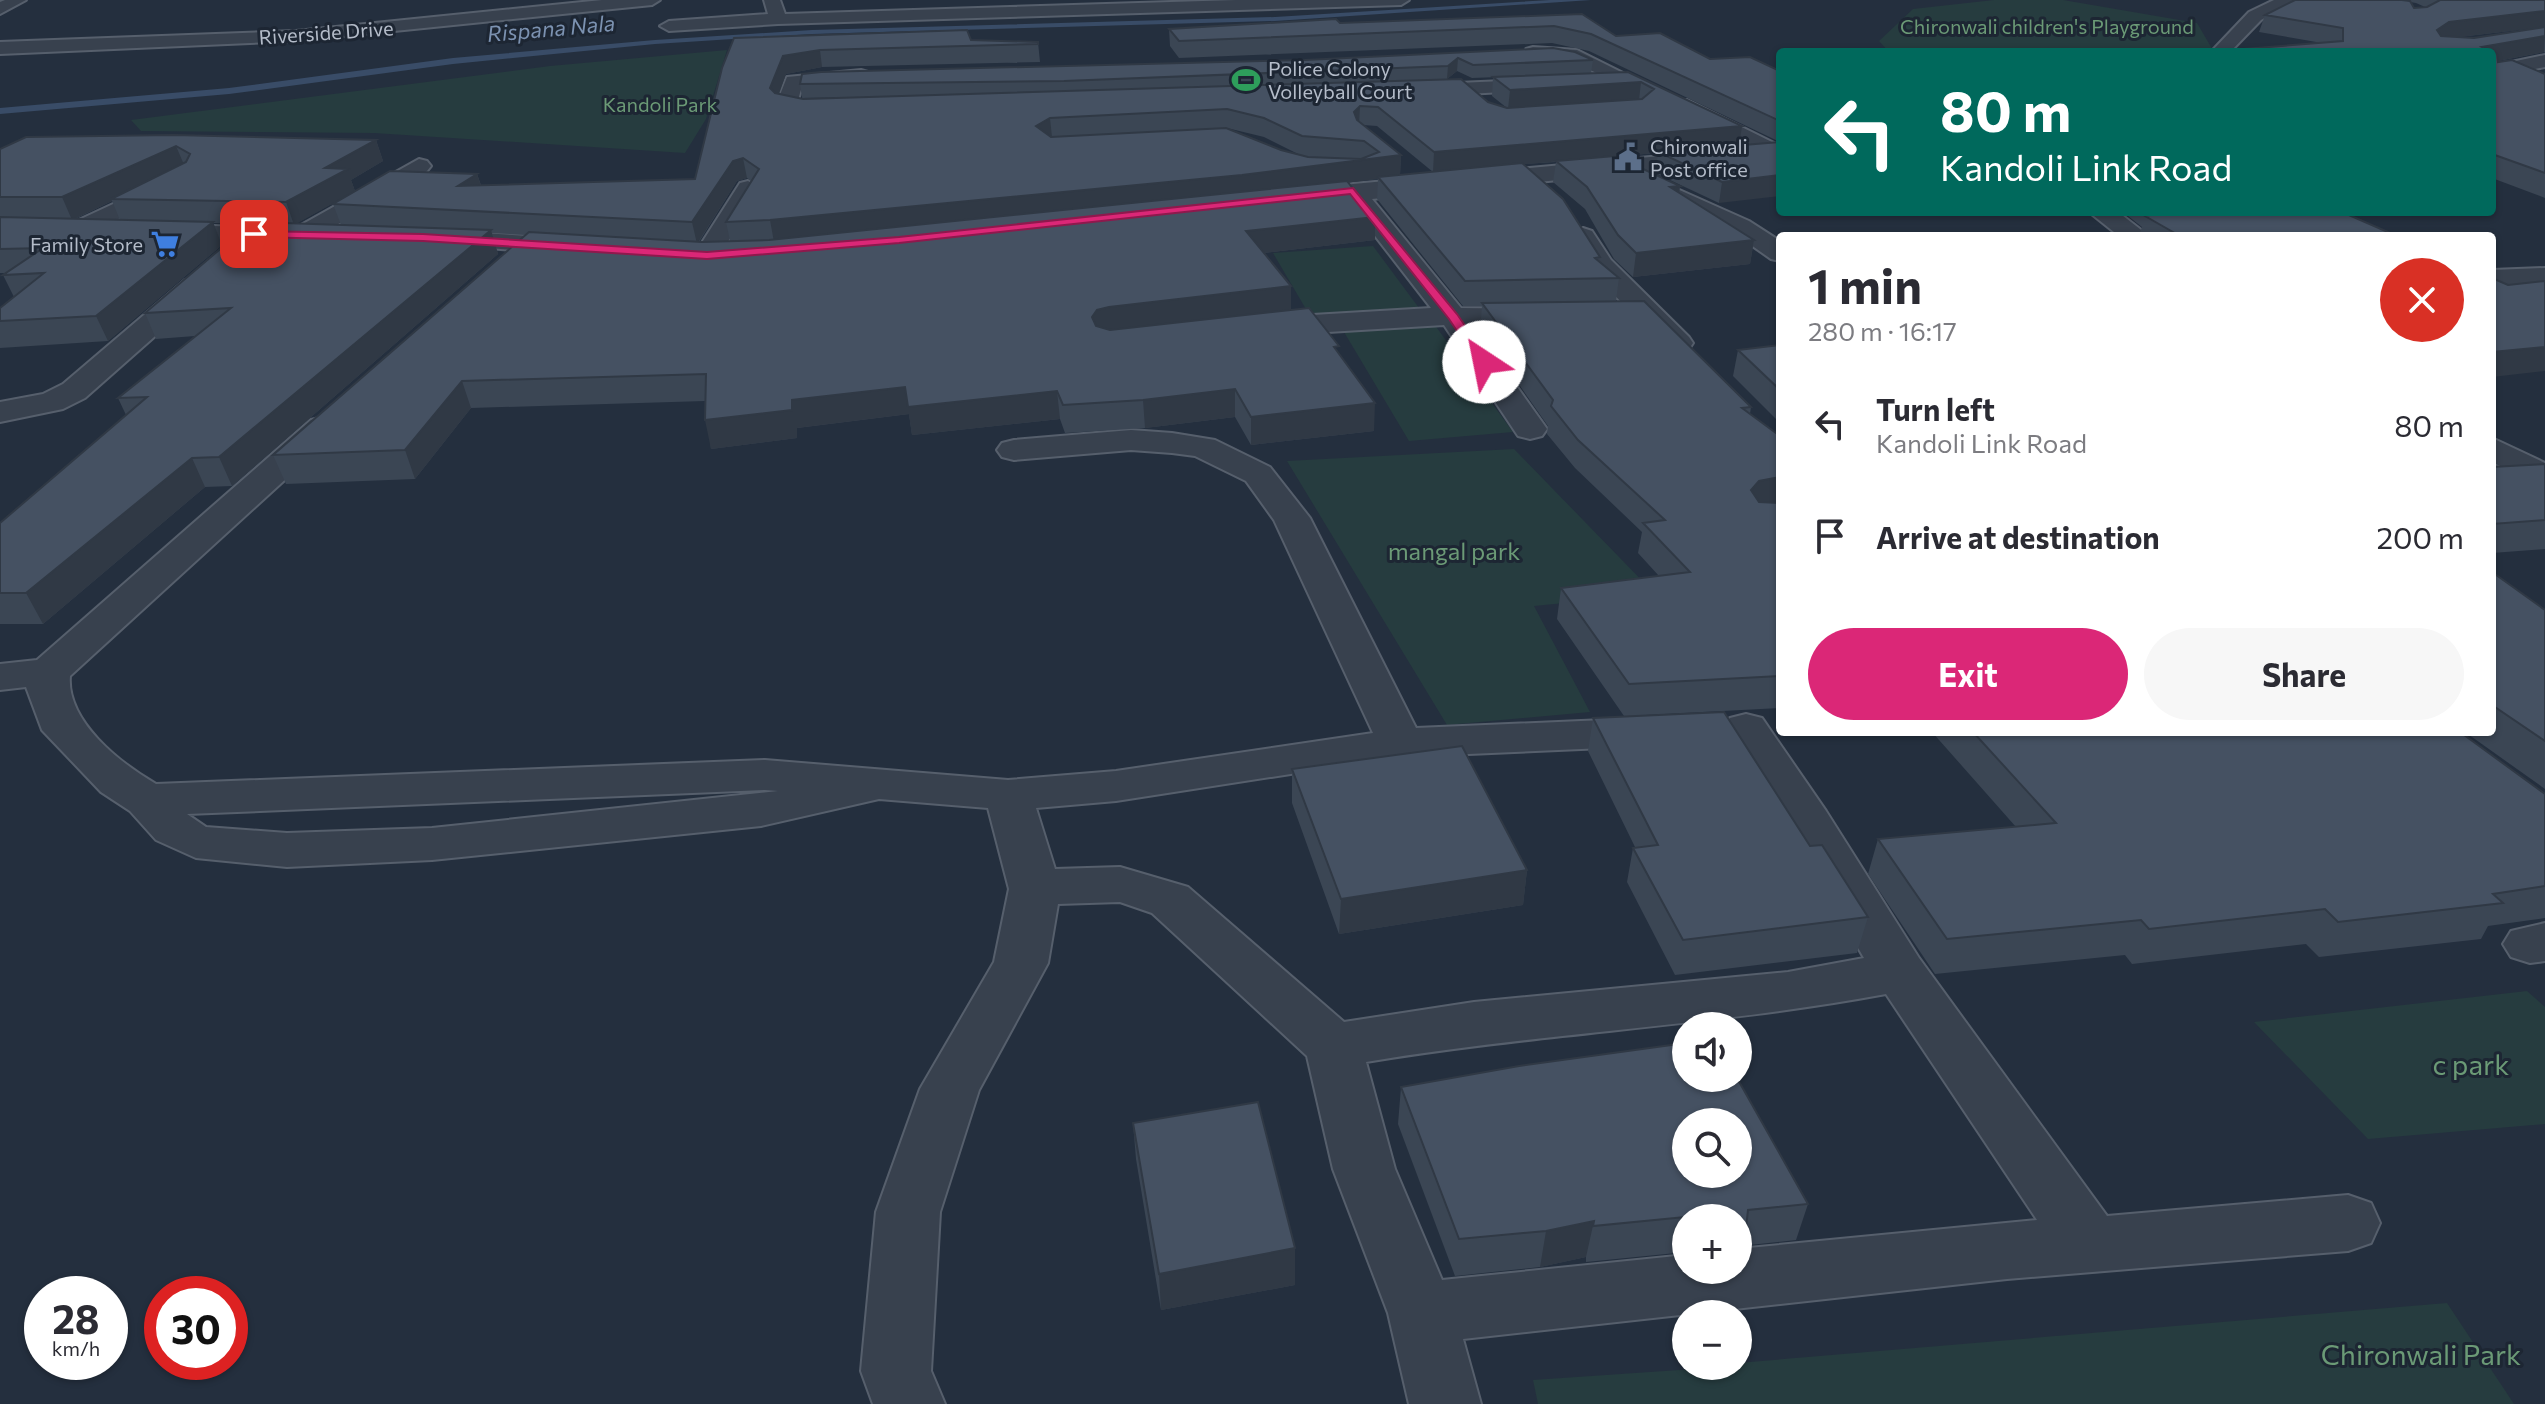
<!DOCTYPE html>
<meta charset="utf-8">
<style>
:root{--surface:#fff;--page:#f7f7f7;--text:#2b2b33;--muted:#7c7c81;--accent:#db2777}
body{margin:0;font-family:Commissioner,sans-serif;background:var(--page);color:var(--text);height:100vh;display:flex;flex-direction:column;font-size:30px;white-space:nowrap}
*{box-sizing:border-box;margin:0}
p{font-size:26px;color:var(--muted)}
.icon{flex:none;width:44px;height:44px;fill:none;stroke:currentColor;stroke-width:2;stroke-linecap:round;stroke-linejoin:round}
.map{position:relative;flex:1;overflow:hidden}
.side{position:absolute;left:1776px;top:232px;width:720px;height:504px;display:flex;flex-direction:column;background:var(--surface);border-radius:8px;box-shadow:0 2px 6px #0004}
.side>*{flex:none}
.guide{position:absolute;left:1776px;top:48px;width:720px;height:168px;border-radius:8px;box-shadow:0 2px 6px #0004;background:#00695c;color:#fff;overflow:hidden}
.fabs{position:absolute;left:1672px;top:1012px;display:grid;gap:16px}
.fabs a{display:grid;place-items:center;width:80px;height:80px;border-radius:50%;background:var(--surface);box-shadow:0 2px 6px #0004;font-size:40px}
.speed{position:absolute;left:24px;top:1276px;display:flex;gap:16px;font-size:40px;font-weight:700;text-align:center}
.speed>*{display:grid;place-content:center;width:104px;height:104px;border-radius:50%;background:var(--surface);box-shadow:0 2px 6px #0004;line-height:1}
.speed small{font-size:20px;font-weight:400}
.speed .limit{border:12px solid #d22;background:#fff;color:#111}
.pin{position:absolute;display:grid;place-items:center;width:68px;height:68px;color:#fff;margin:-34px;border-radius:16px;box-shadow:0 4px 12px #0006}
.me{position:absolute;width:88px;margin:-44px;rotate:326deg;stroke-linejoin:round;filter:drop-shadow(0 0 6px #0008)}
.turn{display:flex;align-items:center;gap:28px;height:168px;padding:0 32px;font-size:36px}
.turn .icon{width:104px;height:104px;stroke-width:2.5}
.turn b{display:block;font-size:56px;line-height:68px}
.round{display:grid;place-items:center;flex:none;width:84px;height:84px;border-radius:42px;background:var(--page)}
.head{display:flex;align-items:center;justify-content:space-between;height:136px;padding:0 32px}
h1{font-size:48px;font-weight:700;line-height:60px}
.cta{display:flex;gap:16px;margin-top:auto;padding:16px 32px}
.cta a{flex:1;height:92px;border-radius:48px;background:var(--accent);color:#fff;font-size:32px;font-weight:700;line-height:92px;text-align:center}
.cta a+a{background:var(--page);color:var(--text)}
ul{padding:0;list-style:none}
li{display:flex;align-items:center;gap:24px;height:112px;padding:0 32px}
li div{flex:1}
li b{display:block;font-size:30px}
li em{font-style:normal}
.map>svg:first-child{display:block}
.green{fill:#263c3f}
.lines{fill:none;stroke-linecap:round;stroke-linejoin:round}
.stream{fill:#394c67;fill-rule:evenodd}
.street-casing{stroke:#565f6c;stroke-width:4}
.street{fill:#38414e;fill-rule:evenodd}
.wall{fill:#3b4654;fill-rule:evenodd}
.shaded-wall{fill:#303945}
.building{fill:#455162;stroke:#303945;stroke-width:2;fill-rule:evenodd}
.route{fill:#db2777;stroke:#8e194d;stroke-width:2}
.labels{text-anchor:middle;dominant-baseline:central;stroke-width:6;stroke-linejoin:round;paint-order:stroke}
.far-park-label{font-size:20px;fill:#6b9a76;stroke:#1d2633}
.far-street-label{font-size:20px;fill:#b4bcc9;stroke:#1d2633}
.far-poi-label{font-size:20px;fill:#b4bcc9;stroke:#1d2633;text-anchor:start}
.far-water-label{font-size:22px;font-style:italic;fill:#7c92b1;stroke:#1d2633}
.park-label{font-size:24px;fill:#6b9a76;stroke:#1d2633}
.near-park-label{font-size:28px;fill:#6b9a76;stroke:#1d2633}
</style>
<div class="map">
<svg width="2545" height="1404" viewBox="0 0 2545 1404">
<rect width="100%" height="100%" fill="#242f3e"/>
<!-- green -->
<path class="green" d="M1994 0H2063L2197 23 2214 52H1889L1879 41 1913 9Z
M727 50 706 119 685 153 374 133 141 131 131 120 550 66Z
M1373 246 1419 308 1310 316 1273 253Z
M1434 324 1513 432 1409 441 1344 332Z
M1514 449 1655 594 1534 606 1590 712 1447 725 1287 461Z
M2527 991 2545 1007V1124L2368 1139 2254 1022Z
M2447 1303 2514 1404H1538L1533 1380 1738 1366V1363Z"/>
<g class="lines">
<!-- stream -->
<path class="stream" d="M1550 0H1591L1275 21 812 34 655 44 453 64 229 94 0 114V108L229 88 453 58 655 40 812 30 1275 17Z"/>
<defs>
<path id="street" d="M5 0H26L0 14V2Z
M602 0H660L652 5 296 41 0 54V42L296 31Z
M764 0H780L785 14 1236 0H1409L1401 5 778 24 669 31 660 26 669 21 768 14Z
M2274 0H2295L2261 20 2230 52H2211L2249 12Z
M1533 47 1577 50 1639 81 1629 87 1567 60 1526 57V49Z
M2545 55V67L2492 78V66Z
M861 70 868 72 871 76 868 80 802 86 798 100 843 104 846 108 843 112 786 111 776 105 787 77Z
M1551 79 1558 81 1561 85 1558 89 1412 97 1402 91 1412 85Z
M1687 100 1780 146V159L1769 158 1680 110 1677 106 1680 102Z
M1716 151 1727 158 1724 163 1372 199 1461 308 1550 309 1554 315 1550 321 1540 324 1473 325 1547 429 1542 436 1530 439 1518 436 1444 325 1262 336 1252 333 1247 327 1252 321 1262 318 1431 308 1348 201 1295 206 1283 199 1286 194 1353 184Z
M419 159 427 161 431 166 427 171 308 242 158 240 145 232 158 224 294 229Z
M169 178 181 185 177 190 86 235 77 238 64 230 68 225Z
M1657 180 1749 221 1780 241V261L1771 259 1731 231 1649 192 1645 187 1649 182Z
M748 181 760 188 720 255 716 261H698L694 255 740 183Z
M2089 212H2118L2149 236H2119Z
M1583 228 1592 231 1611 260 1689 337 1693 343 1689 349H1667L1591 271 1570 236Z
M434 230 577 239 590 247 577 255 425 243 421 238 425 233Z
M2545 268V284L2492 286V270Z
M195 278 205 280 209 286 205 292 85 398 63 409 0 422V402L43 394 63 384 185 280Z
M323 417 335 420 340 427 335 434 70 676C66 721 120 763 156 784L765 760 1008 780 1116 771 1373 733 1274 520 1246 481 1195 456 1172 453 1131 450 1014 460 1002 457 997 450 1002 443 1014 440 1131 430 1172 433 1215 440 1270 467 1310 518 1416 728 1650 718 1666 722 1673 732 1666 742 1650 746 1400 757 1116 801 1036 808 1055 869 1120 867 1188 887 1344 1022 1474 1002 1788 972 1864 958 1786 824 1723 728 1730 718 1746 714 1762 718 1826 811 1919 958 2107 1216 2348 1195 2371 1203 2380 1223 2371 1243 2348 1251 2007 1279 1463 1339 1481 1404H1409L1388 1313 1333 1169 1307 1056 1152 913 1120 902 1058 904 1048 963 979 1090 940 1212 931 1371 945 1404H873L861 1371 876 1212 920 1089 994 962 1009 889 988 808 879 799 761 826 432 860 287 867 196 858 156 840 130 811 101 792 42 730 26 687 0 690V664L37 660 311 420ZM765 790 778 791 432 828 287 833 206 827 187 814ZM1886 994 2037 1220 1738 1249V1270H1686V1255L1442 1280 1395 1169 1366 1062C1539 1033 1714 1026 1886 994Z
M2492 438 2545 463V488L2492 462Z
M2545 923V961L2530 963 2511 957 2503 944 2511 931Z"/>
</defs>
<!-- street casing -->
<use href="#street" class="street-casing"/>
<!-- street -->
<use href="#street" class="street"/>
</g>
<!-- wall -->
<path class="wall" d="M2295 0H2545V53L2544 52 2498 61V62L2545 74V198L2492 178V52L2322 43 2259 32 2265 15ZM2410 2 2416 3 2425 7 2414 8ZM2545 27 2474 38 2459 37Z
M1582 14 1616 36 1710 59 1780 71V142L1589 51 1552 43 1179 58 1170 46 1169 29Z
M734 38 1038 42 1040 62 822 67 786 74 779 94 803 99 877 97 802 98 800 84 1553 48 1593 60 1591 73 1628 72 1742 126 1719 203 1655 173 1658 153 1617 156 1680 186 1679 193 1754 240 1750 264 1633 277 1614 259 1585 209 1553 182 1556 162 1523 164 1600 262 1619 278 1616 301 1751 407 1750 414 1780 436V708L1646 715 1810 846 1868 917 1857 953 1675 975 1627 882 1633 848 1635 847 1588 751 1593 718 1624 716 1557 619 1561 588 1659 576 1638 553 1642 532 1575 468 1547 434 1548 426 1480 329 1482 306H1463L1377 199 1378 179 1348 182 1375 240 1264 253 1291 286V310L1339 353 1374 431 1251 445 1235 417 1145 428 1065 433 1060 419 912 435 909 414 797 428V438L711 449 705 401 471 408 415 479 286 484 273 455 526 235 492 233 498 254 232 486 205 487 43 624H0V523L126 415 118 398 195 336 156 339 145 313 249 224 213 223 222 245 108 341 0 348V308L14 297 3 275 5 273H0V149L376 140 383 161 351 180 355 191 297 223 341 225 333 204 477 174 481 185 695 179ZM1457 71 1472 78 1580 74 1493 77 1492 96 1507 108 1488 102 1447 79ZM1363 125 1377 126 1433 172 1400 175 1401 155ZM1227 128 1264 137 1300 155 1281 150ZM747 178 751 181 726 222 730 241 699 242 737 181ZM112 201 120 220 75 219Z
M2123 212H2342L2397 236H2139L2142 227Z
M1780 345V428L1778 421 1733 376 1738 350Z
M2545 464V549L2492 553V467Z
M2492 572 2545 610V789L2465 732H2492Z
M1932 732H2460L2545 794V918L2488 926 2481 939 2319 957 2306 944 2132 964 2125 955 1935 974 1868 874 1878 839 2016 827Z
M1292 769 1527 870 1523 905 1339 934 1292 803Z
M1401 1087 1808 1204 1796 1240 1740 1246 1738 1254V1218H1686V1253V1252L1586 1262V1257L1540 1267 1455 1276 1398 1124Z
M1133 1123 1295 1285 1161 1310 1136 1159Z"/>
<!-- shaded-wall -->
<path class="shaded-wall" d="M2545 11V27L2442 39 2437 30 2449 22Z
M2545 36 2544 52 2492 62 2482 47Z
M820 50 822 67 786 74 774 107 770 88 783 56Z
M1458 58 1457 71 1447 79 1448 66Z
M1641 82 1639 100 1508 109 1510 90Z
M1360 106 1359 125 1354 112Z
M1050 118 1052 137 1038 146 1036 126Z
M1742 126 1739 146 1433 172 1434 152Z
M376 140 383 161 351 180 355 191 294 225 286 202 325 168Z
M176 146 185 167 111 199 112 201 72 220 62 197Z
M1401 155 1400 176 1243 196 774 242 770 220Z
M743 158 747 178 737 181 697 244 692 222 733 161Z
M477 174 484 195 458 186Z
M1780 175V196L1719 203 1722 182Z
M1680 186 1677 208 1670 187Z
M1375 217V240L1246 255V231Z
M213 222 222 245 108 341 96 316Z
M491 230 498 254 232 486 219 457Z
M1754 240 1750 264 1633 277 1636 253Z
M1291 286V311L1099 335 1092 317 1097 310 1109 307Z
M2545 347V371L2492 377V352Z
M462 381 471 408 415 479 405 450Z
M905 387 909 414 797 428V438L711 449 705 420 792 400Z
M1235 389V417L1145 428 1143 400Z
M1057 391 1060 419 912 435 908 407Z
M1375 403 1374 431 1251 445V417Z
M192 458 205 487 43 624 26 593Z
M1780 477V503L1752 510 1751 490 1759 481Z
M1527 870 1523 905 1339 934 1341 899Z
M1594 1221 1586 1257 1540 1267 1546 1231Z
M1295 1248V1285L1161 1310 1159 1274Z"/>
<!-- building -->
<path class="building" d="M2295 0H2402L2410 1 2414 8 2427 7 2440 0H2545V11L2449 22 2437 30 2441 36 2474 38 2545 27V36L2482 47 2497 54 2498 62 2512 60 2545 74V173L2492 154V52H2205L2343 41V28L2265 15Z
M1582 14 1616 36 1660 33 1710 59 1750 57 1780 71V121L1591 34 1554 26 1179 41 1169 29 1336 19 1340 23Z
M967 30 971 40 1038 42V44L820 50 783 56 770 88 775 93 803 99 1461 79 1488 102 1507 108 1642 99 1654 89 1641 82 1510 90 1493 77 1628 72 1742 126 1434 152 1378 107 1360 106 1354 112 1357 120 1401 155 1242 175 770 220 726 222 759 169 743 158 733 161 692 222 333 204 390 171 477 174 458 186 695 179 722 68 734 38ZM1227 109 1264 118 1302 136 1364 141 1379 152 1361 159 1308 157 1281 150 1226 128 1051 137 1036 126 1050 118Z
M1553 48 1575 52 1593 60 1473 65 1458 58 1448 66 1064 81 800 84 802 74 821 72 1305 60Z
M174 135 376 140 325 168 348 169 286 202 111 199 186 162 190 154 176 146 62 197H0V149L26 137Z
M1780 142V175L1722 182 1658 152Z
M1615 156 1680 186 1670 187 1754 240 1636 253 1618 235 1587 187 1556 161Z
M1522 163 1563 199 1600 257 1595 258 1619 278 1465 281 1378 177Z
M1347 181 1375 217 1246 231 1291 286 1109 307 1097 310 1092 317 1096 326 1110 330 1309 308 1339 346 1334 347 1375 403 1251 417 1235 389 1143 400 1063 405 1057 391 908 407 905 387 792 400V410L705 420 706 374 462 381 405 450 273 455 529 232 702 242 769 240Z
M2158 212H2342L2397 236H2180L2145 216 2160 213Z
M0 217 213 222 96 316 0 321V308L44 273 3 275 43 248 0 249Z
M252 222 491 230 219 457 192 458 26 593H0V523L147 397 118 398 231 308 145 313Z
M2492 278 2508 285 2545 281V347L2492 352Z
M1644 301 1751 407 1742 408 1780 436V477L1759 481 1751 490 1759 502 1780 503V676L1629 684 1561 588 1690 572 1643 523 1665 520 1578 440 1551 406 1553 400 1482 303Z
M1780 345V390L1738 350Z
M2545 464V520L2492 524V467Z
M2492 572 2545 610V741L2492 705Z
M1724 712 1810 846 1822 845 1868 917 1683 940 1633 848 1658 845 1593 718Z
M1973 732H2460L2545 794V886L2493 894 2503 903 2338 922 2325 909 2149 929 2141 920 1947 939 1878 839 2056 823Z
M1462 746 1527 870 1341 899 1292 769Z
M1686 1043V1078H1737L1808 1204 1748 1210 1746 1228 1738 1229V1218H1696L1695 1216 1593 1226 1594 1221 1546 1231 1459 1239 1401 1087 1519 1066ZM1686 1122H1738V1174H1686Z
M1258 1102 1295 1248 1159 1274 1133 1123Z"/>
<!-- route -->
<path class="route" d="M1353 188 1457 314 1490 362 1488 364H1479L1449 319 1350 194 899 243 707 259 423 241 254 237 249 234 254 231 423 234 707 252 899 237Z"/>
<!-- icons -->
<defs>
<symbol id="stadium-bare" viewBox="-9 -9 18 18"><path d="M0-5a6.5 5 0 1 0 0 10a6.5 5 0 1 0 0-10ZM-3.5-1.8h7v3.6h-7Z" fill="#2e9e5b" stroke="#1d2633" stroke-width="2.5" paint-order="stroke"/></symbol>
<symbol id="civic-bare" viewBox="-9 -9 18 18"><path d="M-.6-6.5H3V-4.5H.6V-3L4-1V1h2V6H-6V1h2V-1L-.6-3ZM-1.2 2.5V6h2.4V2.5Z" fill="#5c6f8a" stroke="#1d2633" stroke-width="2.5" paint-order="stroke"/></symbol>
<symbol id="supermarket-bare" viewBox="-9 -9 18 18"><path d="M-6-5.5h2.5l.6 2H6L4.5 2H-2.5L-4.4-4H-6ZM-1.5 3.2a1.3 1.3 0 1 0 .1 0ZM3 3.2a1.3 1.3 0 1 0 .1 0Z" fill="#3f7fe0" stroke="#1d2633" stroke-width="2.5" paint-order="stroke"/></symbol>
</defs>
<g fill-rule="evenodd">
<use href="#stadium-bare" x="1226" y="60" width="40" height="40"/>
<use href="#civic-bare" x="1608" y="137" width="40" height="40"/>
<use href="#supermarket-bare" x="145" y="224" width="40" height="40"/>
</g>
<g class="labels">
<!-- far-park labels -->
<g class="far-park-label">
<text x="2047" y="26">Chironwali children's Playground</text>
<text x="660" y="104">Kandoli Park</text>
</g>
<!-- far-street labels -->
<g class="far-street-label">
<text transform="translate(326 32) rotate(-4)">Riverside Drive</text>
</g>
<!-- far-poi labels -->
<g class="far-poi-label">
<text x="1268" y="68">Police Colony<tspan x="1268" dy="23">Volleyball Court</tspan></text>
<text x="1650" y="146">Chironwali<tspan x="1650" dy="23">Post office</tspan></text>
<text x="143" y="244" text-anchor="end">Family Store</text>
</g>
<!-- far-water labels -->
<g class="far-water-label">
<text transform="translate(551 28) rotate(-5)">Rispana Nala</text>
</g>
<!-- park labels -->
<g class="park-label">
<text x="1454" y="550">mangal park</text>
</g>
<!-- near-park labels -->
<g class="near-park-label">
<text x="2471" y="1064">c park</text>
<text x="2421" y="1354">Chironwali Park</text>
</g>
</g>
</svg>
<div class="fabs">
<a><svg class="icon" aria-label="sound" viewBox="0 0 24 24"><path d="M4 9h4l5-4v14l-5-4H4zM17 9q2 3 0 6"/></svg></a>
<a><svg class="icon" aria-label="search" viewBox="0 0 24 24"><circle cx="10" cy="10" r="6"/><path d="M15 15l6 6"/></svg></a>
<a>+</a>
<a>−</a>
</div>
<div class="speed"><div>28<small>km/h</small></div><div class="limit">30</div></div>
<div class="pin" style="left:254px;top:234px;background:#d93025"><svg class="icon" aria-label="arrive" viewBox="0 0 24 24"><path d="M6 21V4h12l-3 4 3 4H6"/></svg></div>
<svg class="me" style="left:1484px;top:362px" viewBox="-20 -20 40 40"><circle r="19" fill="#fff"/><path d="M0-13L10 11 0 6-10 11z" fill="#db2777"/></svg>
<div class="guide">
<div class="turn"><svg class="icon" aria-label="left" viewBox="0 0 24 24"><path d="M17 20v-9H6M10 6l-5 5 5 5"/></svg><div><b>80 m</b>Kandoli Link Road</div></div>
</div>
<section class="side">
<div class="head"><div><h1>1 min</h1><p>280 m · 16:17</p></div><a class="round" style="background:#d93025;color:#fff"><svg class="icon" aria-label="close" viewBox="0 0 24 24"><path d="M6 6l12 12M18 6L6 18"/></svg></a></div>
<ul>
<li><svg class="icon" aria-label="left" viewBox="0 0 24 24"><path d="M17 20v-9H6M10 6l-5 5 5 5"/></svg><div><b>Turn left</b><p>Kandoli Link Road</p></div><em>80 m</em></li>
<li><svg class="icon" aria-label="arrive" viewBox="0 0 24 24"><path d="M6 21V4h12l-3 4 3 4H6"/></svg><div><b>Arrive at destination</b></div><em>200 m</em></li>
</ul>
<div class="cta"><a>Exit</a><a>Share</a></div>
</section>
</div>
